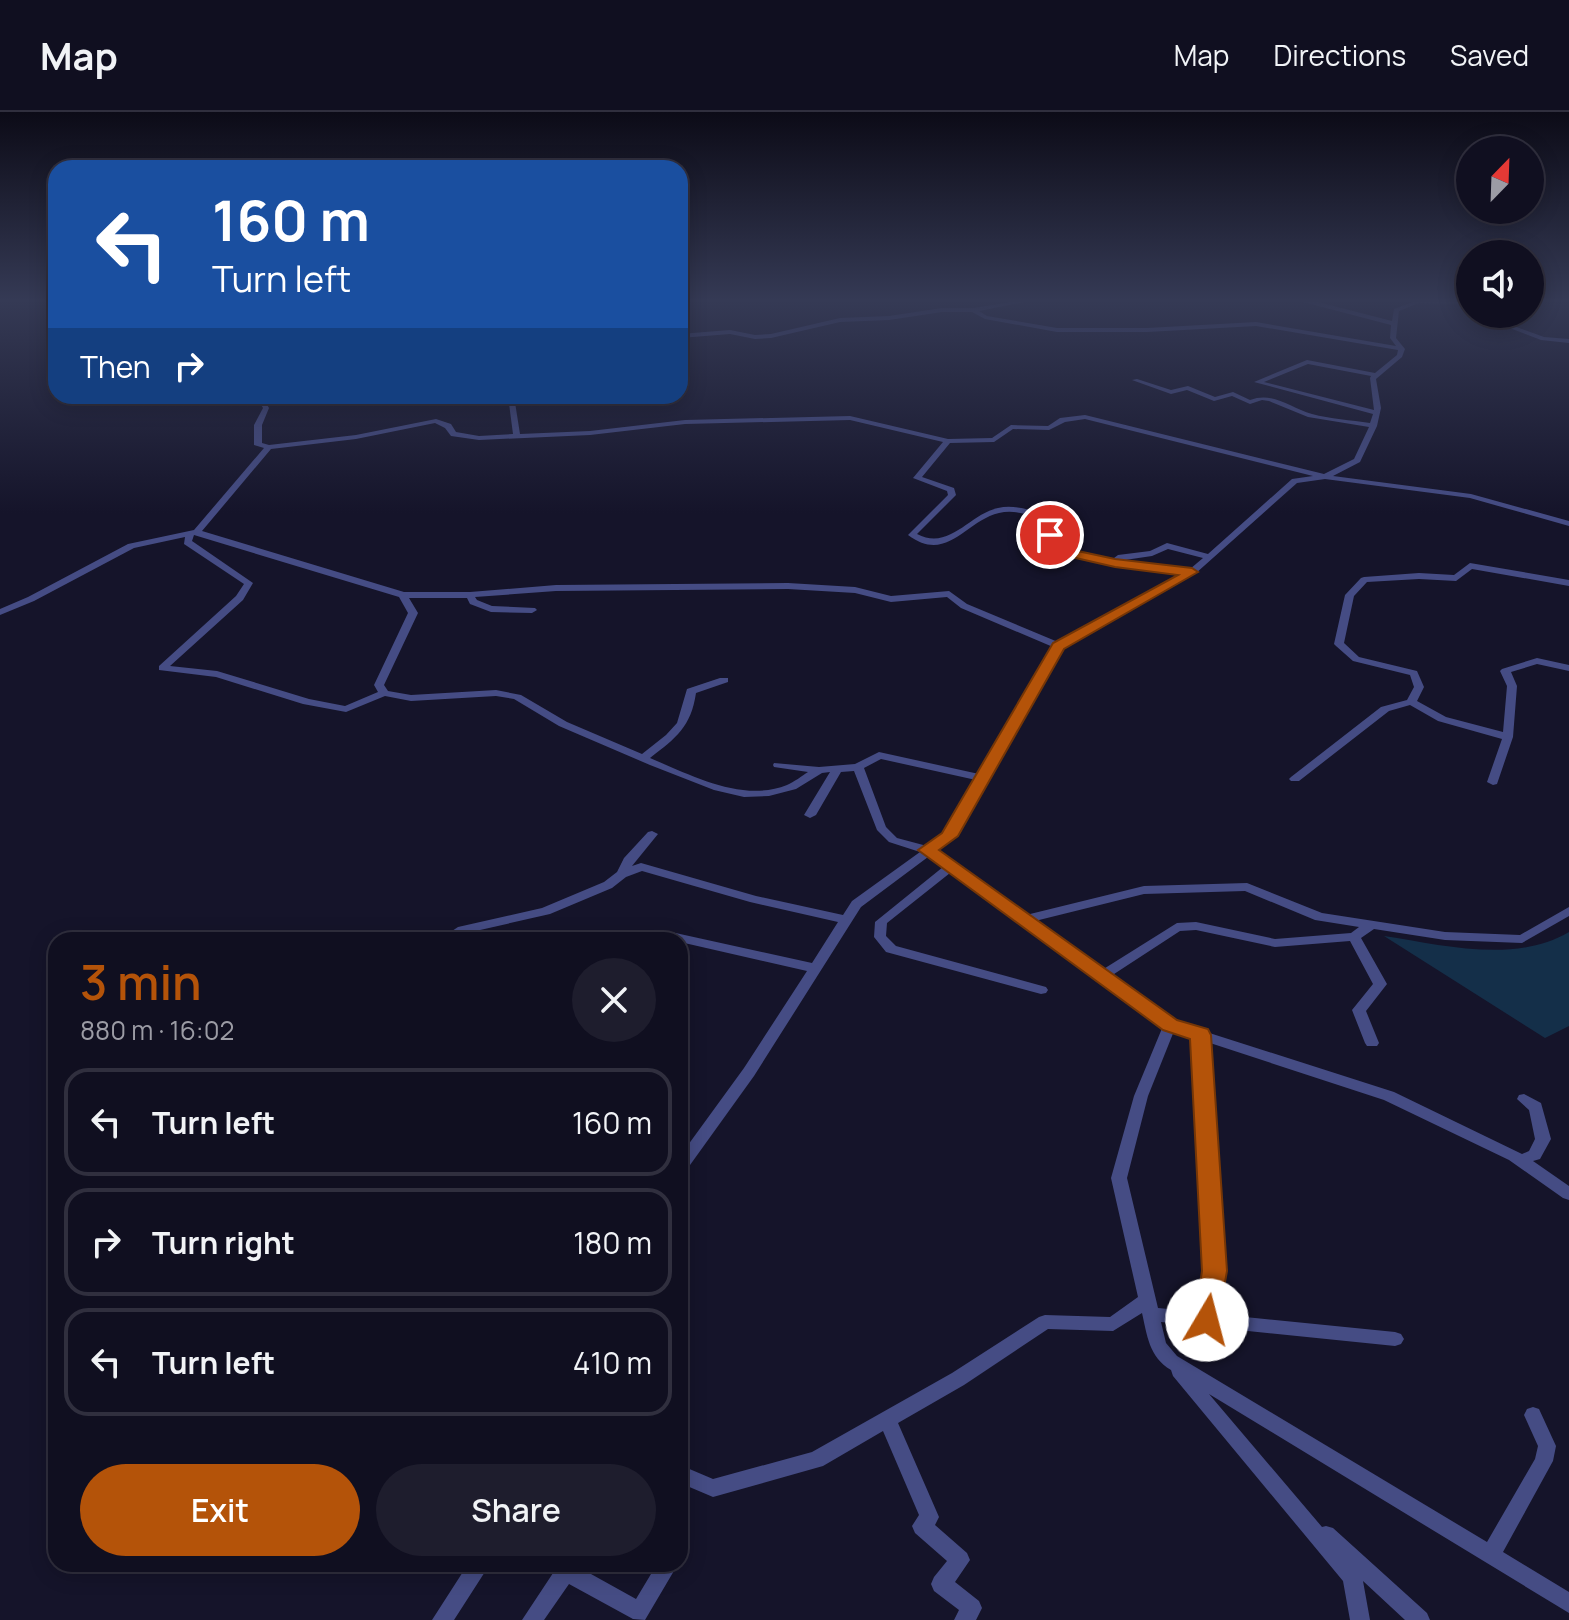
<!DOCTYPE html>
<meta charset="utf-8">
<style>
:root{--surface:#100f20;--page:#1e1d2d;--text:#f1f3f6;--muted:#9c9ca5;--line:#302f3e;--accent:#b45309}
body{margin:0;font-family:Manrope,sans-serif;background:var(--page);color:var(--text);height:100vh;display:flex;flex-direction:column;font-size:30px;white-space:nowrap}
*{box-sizing:border-box;margin:0}
p{font-size:26px;color:var(--muted)}
.icon{flex:none;width:44px;height:44px;fill:none;stroke:currentColor;stroke-width:2;stroke-linecap:round;stroke-linejoin:round}
.map{position:relative;flex:1;overflow:hidden}
.panel{position:absolute;left:48px;top:820px;width:640px;height:640px;display:flex;flex-direction:column;background:var(--surface);border-radius:24px;box-shadow:0 4px 20px #0003,0 0 0 2px var(--line)}
.panel>*{flex:none}
.hud{position:absolute;left:48px;top:48px;width:640px;height:244px;border-radius:24px;box-shadow:0 4px 20px #0003,0 0 0 2px var(--line);background:#1a4fa0;color:#fff;overflow:hidden}
.needle{width:52px;rotate:23deg}
.buttons{position:absolute;left:1456px;top:24px;display:grid;gap:16px}
.buttons a{display:grid;place-items:center;width:88px;height:88px;border-radius:50%;background:var(--surface);box-shadow:0 4px 20px #0003,0 0 0 2px var(--line);font-size:40px}
.pin{position:absolute;display:grid;place-items:center;width:68px;height:68px;color:#fff;margin:-34px;border:4px solid #fff;border-radius:50%;box-shadow:0 2px 8px #0007}
.me{position:absolute;width:88px;margin:-44px;rotate:8deg;stroke-linejoin:round;filter:drop-shadow(0 0 6px #0008)}
.turn{display:flex;align-items:center;gap:28px;height:168px;padding:0 32px;font-size:36px}
.turn .icon{width:104px;height:104px;stroke-width:2.5}
.turn b{display:block;font-size:56px;line-height:68px}
.then{display:flex;align-items:center;height:76px;padding:0 32px;background:#0003;gap:16px;font-size:30px}
.round{display:grid;place-items:center;flex:none;width:84px;height:84px;border-radius:42px;background:var(--page)}
.summary{display:flex;align-items:center;justify-content:space-between;height:136px;padding:0 32px}
h1{font-size:48px;font-weight:600;line-height:60px;color:var(--accent)}
.cta{display:flex;gap:16px;margin-top:auto;padding:16px 32px}
.cta a{flex:1;height:92px;border-radius:48px;background:var(--accent);color:#fff;font-size:32px;font-weight:600;line-height:92px;text-align:center}
.cta a+a{background:var(--page);color:var(--text)}
ul{padding:0;list-style:none}
li{display:flex;align-items:center;gap:24px;height:108px;margin:0 16px 12px;padding:0 16px;border:4px solid var(--line);border-radius:24px}
li div{flex:1}
li b{display:block;font-size:30px}
li em{font-style:normal}
header{display:flex;align-items:center;gap:48px;box-sizing:border-box;height:112px;padding:0 40px;background:var(--surface);border-bottom:2px solid var(--line)}
header strong{font-size:38px}
nav{display:flex;gap:44px;margin-inline-start:auto;font-size:28px}
.map>svg:first-child{display:block}
.water{fill:#142f49}
.lines{fill:none;stroke-linecap:round;stroke-linejoin:round}
.street{fill:#454c84;fill-rule:evenodd}
.route{fill:#b45309;stroke:#753606;stroke-width:2}
</style>
<header>
<strong>Map</strong>
<nav><a>Map</a><a>Directions</a><a>Saved</a></nav>
</header>
<div class="map">
<svg width="1569" height="1508" viewBox="0 0 1569 1508">
<rect width="100%" height="100%" fill="#15142a"/>
<!-- water -->
<path class="water" d="M1569 820V914L1545 926 1384 824C1443 833 1515 852 1569 820Z"/>
<g class="lines">
<!-- street -->
<path class="street" d="M1011 190H1025L979 199 987 204 1057 216H1147L1256 210 1396 234 1390 226 1391 213 1303 190H1318L1392 209 1394 197 1412 190H1465L1462 192 1419 191 1399 199 1396 226 1405 237 1402 245 1376 267 1381 296 1377 314 1360 350 1333 364 1471 382 1569 409V414L1470 386 1325 367 1297 371 1195 462 1062 536 955 724 936 739 1026 803 1144 774 1247 771 1322 801 1445 820 1520 823 1569 795V804L1522 831 1445 828 1374 817 1361 826 1387 872 1366 899 1379 931 1377 934H1367L1365 931 1352 898 1373 872 1350 829 1275 835 1196 818 1180 819 1111 864 1175 910 1394 980 1522 1042 1529 1039 1535 1027 1529 998 1517 987 1519 983 1524 982 1541 991 1551 1027 1540 1047 1533 1049 1569 1074V1088L1563 1086 1509 1048 1384 988 1207 930 1222 1159 1216 1202 1395 1220 1401 1222 1404 1227 1401 1232 1395 1234 1161 1210 1166 1231 1177 1244 1487 1430 1535 1347 1538 1334 1524 1303 1527 1297 1533 1295 1539 1297 1556 1334 1553 1349 1503 1440 1569 1480V1501L1209 1282 1322 1415 1326 1414 1333 1416 1427 1501 1430 1508H1405L1363 1469 1370 1508H1350L1343 1469 1173 1264 1171 1258C1149 1245 1147 1223 1142 1201L1113 1219 1048 1217 964 1273 898 1311 939 1405 935 1413 967 1441 970 1448 955 1470 979 1489 982 1496 976 1508H954L959 1498 934 1479 931 1472 934 1465 947 1449 915 1421 912 1414 919 1403 883 1319 823 1354 713 1385 680 1371V1353L713 1367 812 1340 952 1261 1039 1205 1045 1203 1110 1205 1138 1185 1111 1066 1134 984 1163 914 950 761 887 811 886 824 896 834 1046 875 1048 878 1046 881 1041 882 886 840 874 825 875 810 943 755 928 745 861 795 754 964 685 1060 680 1062V1044L744 956 807 859 680 830V828H661L666 821 671 820 812 851 838 810 750 790 642 759 626 765 612 776 550 802 458 823 452 819 458 815 542 796 604 770 617 760 624 746 648 720 652 719 658 722 632 754 641 751 756 784 843 803 852 789 920 740 889 730 877 718 854 659 841 660 816 703 810 706 804 703 830 660 822 661 796 677 769 684 744 685 714 678 650 653 559 614 514 587 496 584 411 589 385 584 346 600 303 592 216 565 159 558V554L236 484 244 472 184 432 185 425 134 436 34 489 0 503V497L28 485 128 432 194 418 264 336 254 333V313L263 296 256 284H262L269 296 262 313V331L269 333 356 323 436 307 451 312 456 320 479 324 513 322 508 284H514L520 322 590 319 685 308 850 304 948 327 992 326 1011 313 1048 314 1060 306 1085 303 1324 362 1354 347 1369 315 1308 305 1269 289 1262 288 1250 292 1232 284 1214 289 1187 278 1171 282 1132 268 1137 267 1171 278 1188 274 1215 285 1233 280 1250 288C1273 279 1290 296 1312 302 1330 307 1351 308 1370 311L1373 302 1254 270 1307 248 1375 261 1397 243 1398 238 1256 214 1147 220H1057L985 207 972 200H942L889 208 840 210 771 226 755 227 730 222 680 226V222L730 218 755 223 771 222 840 206 889 204 942 196H973ZM1308 252 1371 264 1370 266 1374 298 1264 270ZM1085 307 1313 364 1292 367 1208 442 1167 431 1150 439 1118 443 1114 446 1118 449 1152 444 1168 437 1203 446 1190 457 1115 448 1063 437 1049 404C1033 399 1015 392 998 396 969 402 950 439 917 422L956 383 954 376 922 365 950 331 994 330 1013 317 1049 318 1065 310ZM850 308 943 330 913 366 947 379 948 383 908 423C947 452 965 409 999 401 1014 397 1029 403 1043 408L1056 441 1115 454 1183 462 1058 530 967 492 949 479 891 484 855 475 788 471 556 473 470 480H404L202 419 271 337 356 327 435 311 445 316 451 324 479 328 590 323 685 312ZM194 423 399 485 408 501 374 573 378 580 345 594 309 587 217 559 170 554 243 488 253 471 192 429ZM788 477 855 481 891 490 947 485 961 496 1053 535 979 662 879 640 855 652 819 655 774 651 773 653 774 655 808 660C802 664 794 670 787 673 742 691 691 663 650 646 676 626 691 615 696 581L728 570V566H720L687 577 677 611 666 623 642 642 567 610 521 583 496 578 411 583 388 579 384 573 418 501 409 486H467L470 492 491 500 532 501 537 498 535 496 492 494 477 488 475 485 556 479ZM881 647 976 668 944 722 927 734 897 726 886 715 864 656ZM1245 779 1315 808 1359 815 1351 821 1275 827 1196 810 1177 811 1102 858 1035 809 1144 782ZM1174 919 1193 926 1206 1159 1200 1200 1158 1196 1127 1066 1148 984Z
M1473 202H1481L1544 225 1569 227V231L1541 228Z
M1470 451 1569 468V474L1472 457 1456 469 1419 467 1367 470 1354 484 1344 531 1359 545 1417 559 1424 575 1417 589 1446 605 1503 620 1507 574 1500 559 1502 557 1537 546 1569 553V559L1537 552 1511 560 1517 574 1513 625 1497 672 1493 673 1487 670 1502 627 1438 609 1410 593 1389 599 1299 669H1291L1289 667 1291 665 1381 595 1407 588 1414 575 1410 563 1353 549 1336 534 1334 532 1345 483 1361 466 1364 465 1419 461 1454 463Z
M468 1452H490L454 1508H432Z
M559 1452H573L636 1487 657 1452H678L645 1508 633 1507 569 1472 544 1508H522Z"/>
</g>
<!-- sky -->
<linearGradient id="sky" x2="0" y2="1"><stop stop-color="#0c0b17"/><stop offset="0.47" stop-color="#353a55"/><stop offset="1" stop-color="#353a55" stop-opacity="0"/></linearGradient>
<rect width="1569" height="401" fill="url(#sky)"/>
<!-- route -->
<path class="route" d="M1050 419 1055 420 1064 436 1115 447 1192 456 1198 460 1064 537 958 724 939 738 1177 908 1208 917 1211 923 1227 1159 1217 1215 1207 1219 1198 1215 1195 1208 1202 1159 1190 927 1163 918 918 738 942 721 1053 531 1178 463 1115 455 1054 441 1044 423Z"/>
</svg>
<div class="buttons">
<a><svg class="needle" viewBox="-14 -14 28 28"><path d="M0-13l5 13h-10z" fill="#e53935"/><path d="M0 13l5-13h-10z" fill="#9c9ca5"/></svg></a>
<a><svg class="icon" aria-label="sound" viewBox="0 0 24 24"><path d="M4 9h4l5-4v14l-5-4H4zM17 9q2 3 0 6"/></svg></a>
</div>
<div class="pin" style="left:1050px;top:423px;background:#d93025"><svg class="icon" aria-label="arrive" viewBox="0 0 24 24"><path d="M6 21V4h12l-3 4 3 4H6"/></svg></div>
<svg class="me" style="left:1207px;top:1208px" viewBox="-20 -20 40 40"><circle r="19" fill="#fff"/><path d="M0-13L10 11 0 6-10 11z" fill="#b45309"/></svg>
<div class="hud">
<div class="turn"><svg class="icon" aria-label="left" viewBox="0 0 24 24"><path d="M17 20v-9H6M10 6l-5 5 5 5"/></svg><div><b>160 m</b>Turn left</div></div>
<div class="then">Then<svg class="icon" aria-label="right" viewBox="0 0 24 24"><path d="M7 20v-9h11M14 6l5 5-5 5"/></svg></div>
</div>
<section class="panel">
<div class="summary"><div><h1>3 min</h1><p>880 m · 16:02</p></div><a class="round"><svg class="icon" aria-label="close" viewBox="0 0 24 24"><path d="M6 6l12 12M18 6L6 18"/></svg></a></div>
<ul>
<li><svg class="icon" aria-label="left" viewBox="0 0 24 24"><path d="M17 20v-9H6M10 6l-5 5 5 5"/></svg><div><b>Turn left</b></div><em>160 m</em></li>
<li><svg class="icon" aria-label="right" viewBox="0 0 24 24"><path d="M7 20v-9h11M14 6l5 5-5 5"/></svg><div><b>Turn right</b></div><em>180 m</em></li>
<li><svg class="icon" aria-label="left" viewBox="0 0 24 24"><path d="M17 20v-9H6M10 6l-5 5 5 5"/></svg><div><b>Turn left</b></div><em>410 m</em></li>
</ul>
<div class="cta"><a>Exit</a><a>Share</a></div>
</section>
</div>
